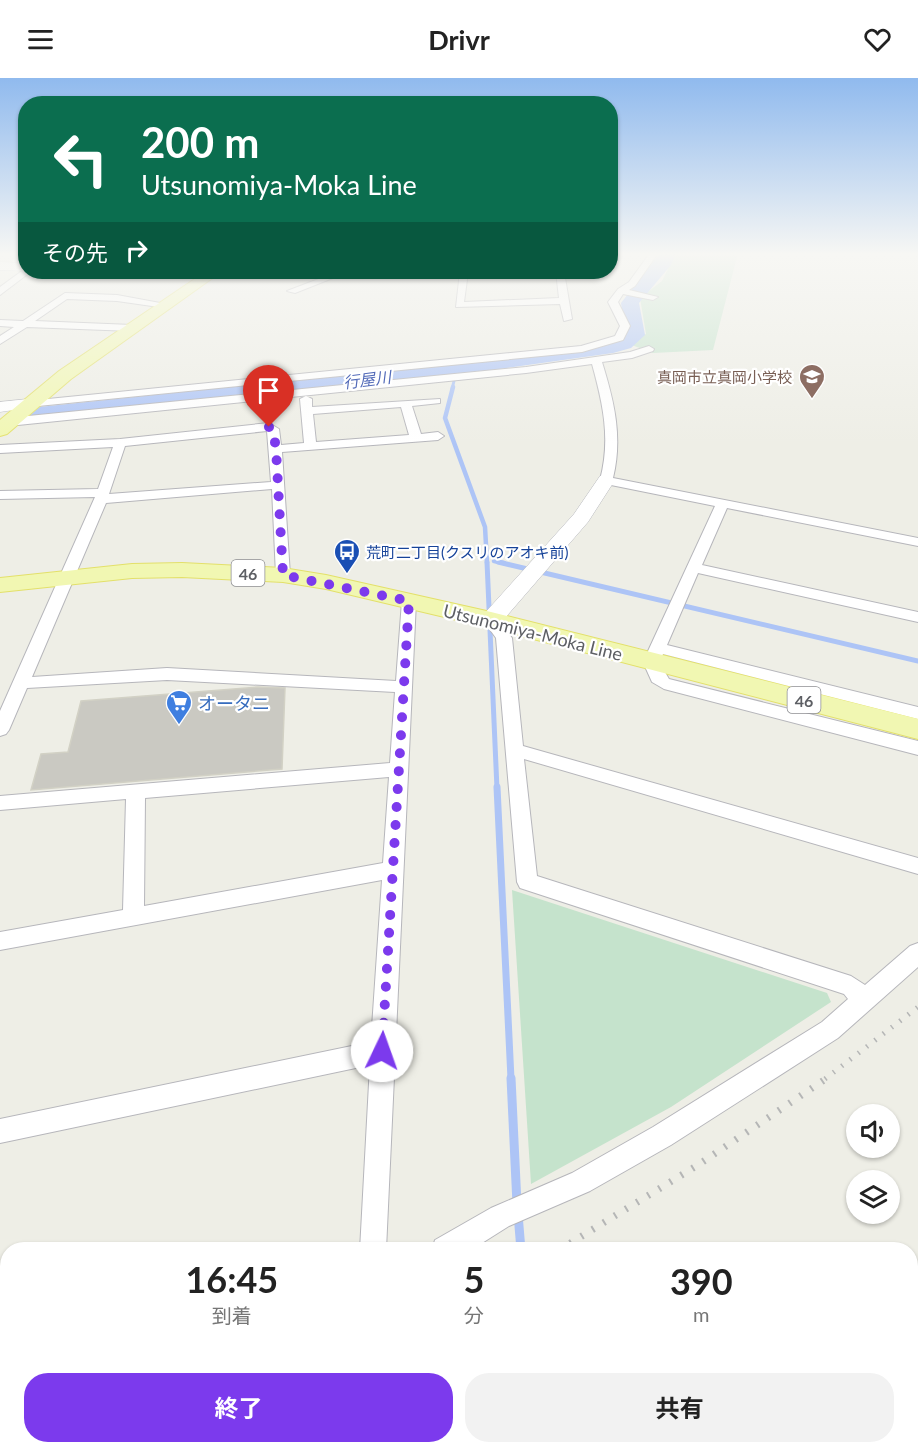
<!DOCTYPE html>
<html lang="ja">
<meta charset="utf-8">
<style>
:root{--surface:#fff;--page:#f2f2f2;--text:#222;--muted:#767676;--accent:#7c3aed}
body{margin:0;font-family:Lato,"Noto Sans JP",sans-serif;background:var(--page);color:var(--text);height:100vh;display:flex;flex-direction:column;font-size:22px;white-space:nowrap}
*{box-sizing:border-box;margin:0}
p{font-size:20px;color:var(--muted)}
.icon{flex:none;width:33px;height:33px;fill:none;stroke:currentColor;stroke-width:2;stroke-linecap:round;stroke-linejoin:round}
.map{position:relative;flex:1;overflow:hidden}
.panel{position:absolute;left:0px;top:1164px;width:918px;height:212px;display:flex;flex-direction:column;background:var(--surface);border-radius:24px 24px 0 0;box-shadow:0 2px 4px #0004}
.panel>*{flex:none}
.guide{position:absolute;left:18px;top:18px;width:600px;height:183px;border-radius:24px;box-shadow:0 2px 4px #0004;background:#0b6e4f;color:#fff;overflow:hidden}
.fabs{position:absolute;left:846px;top:1026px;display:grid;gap:12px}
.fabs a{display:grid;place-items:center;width:54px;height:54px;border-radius:50%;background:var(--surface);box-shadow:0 2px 4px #0004;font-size:30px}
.pin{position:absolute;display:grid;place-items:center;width:51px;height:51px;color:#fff;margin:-62px -26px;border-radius:50% 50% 50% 0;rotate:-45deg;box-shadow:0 0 6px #0007}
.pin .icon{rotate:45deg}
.me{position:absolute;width:66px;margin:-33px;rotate:3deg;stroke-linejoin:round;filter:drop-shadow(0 0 4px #0008)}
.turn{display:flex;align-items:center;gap:21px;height:126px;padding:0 24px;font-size:27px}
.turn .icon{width:78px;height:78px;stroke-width:2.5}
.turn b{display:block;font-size:42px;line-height:51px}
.then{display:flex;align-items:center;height:57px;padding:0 24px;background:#0003;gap:12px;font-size:22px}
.eta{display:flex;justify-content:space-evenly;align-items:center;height:102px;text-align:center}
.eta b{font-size:36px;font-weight:700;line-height:42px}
.primary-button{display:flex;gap:12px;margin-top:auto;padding:12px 24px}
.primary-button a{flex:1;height:69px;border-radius:24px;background:var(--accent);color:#fff;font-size:24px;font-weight:700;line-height:69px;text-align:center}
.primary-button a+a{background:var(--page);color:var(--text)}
header{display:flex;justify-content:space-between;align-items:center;height:78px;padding:0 24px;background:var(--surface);font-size:27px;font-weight:700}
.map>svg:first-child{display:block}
.green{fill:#c5e3cc}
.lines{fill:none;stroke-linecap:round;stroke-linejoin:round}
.stream-far4{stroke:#adc4f6;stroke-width:3}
.stream-far3{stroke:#adc4f6;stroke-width:4.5}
.stream-far2{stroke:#adc4f6;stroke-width:5}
.stream-far1{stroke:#adc4f6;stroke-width:7}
.stream{stroke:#adc4f6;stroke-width:9}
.river{fill:#adc4f6;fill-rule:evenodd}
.building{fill:#cac9c2;stroke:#d2d1c5;stroke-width:1.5}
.street-casing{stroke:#b6b6bb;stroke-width:2}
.secondary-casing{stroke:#b7b8be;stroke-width:1}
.primary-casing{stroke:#e3e06a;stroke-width:2}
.street{fill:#fff;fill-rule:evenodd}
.secondary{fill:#fff;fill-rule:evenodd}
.primary{fill:#f1f7b2;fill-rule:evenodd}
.rail-far1{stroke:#b5b6b6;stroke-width:5;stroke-dasharray:1.5 9;stroke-linecap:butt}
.rail{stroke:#b5b6b6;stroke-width:7;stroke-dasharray:2 11;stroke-linecap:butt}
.route{stroke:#7c3aed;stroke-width:10;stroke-dasharray:0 18}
.labels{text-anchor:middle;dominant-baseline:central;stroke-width:4.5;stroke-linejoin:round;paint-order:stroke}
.far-education-label{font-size:15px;fill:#785e54;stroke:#fff;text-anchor:end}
.far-transit-label{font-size:15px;fill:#164399;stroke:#fff;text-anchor:start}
.far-water-label{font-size:16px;font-style:italic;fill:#526ab8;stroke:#fff}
.shield{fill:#fff;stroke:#8e8f92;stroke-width:1.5}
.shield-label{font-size:16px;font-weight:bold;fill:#5d5f64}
.street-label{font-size:18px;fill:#5d5f64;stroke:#fff}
.shop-label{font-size:18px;fill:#366cbe;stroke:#fff;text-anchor:start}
</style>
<header><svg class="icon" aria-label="menu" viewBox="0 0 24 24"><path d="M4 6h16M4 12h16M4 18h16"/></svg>Drivr<svg class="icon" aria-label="heart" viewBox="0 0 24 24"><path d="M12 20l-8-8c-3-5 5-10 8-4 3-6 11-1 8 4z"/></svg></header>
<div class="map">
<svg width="918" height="1375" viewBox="0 0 918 1375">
<rect width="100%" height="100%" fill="#eeeee6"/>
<!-- green -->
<path class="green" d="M676 175H738L713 272 653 275 629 266 646 256 640 220 662 203Z
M512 812 827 915 831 924 671 1029 531 1106Z"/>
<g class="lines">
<!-- stream-far4 -->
<path class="stream-far4" d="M452 311 457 291"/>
<!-- stream-far3 -->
<path class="stream-far3" d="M453 309 445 340 485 449 487 485
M22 337 39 336
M494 483 504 485"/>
<!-- stream-far2 -->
<path class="stream-far2" d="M487 484 497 711
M498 484 918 583"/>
<!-- stream-far1 -->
<path class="stream-far1" d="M497 709 511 1001"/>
<!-- stream -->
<path class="stream" d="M511 1000 517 1126
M518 1136 521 1172
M548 1368 549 1375"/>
<!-- river -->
<path class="river" d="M660 175H676L671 187 639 225 645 257 631 270 613 275 457 297 39 343 31 341 28 336 31 331 39 329 457 285 605 265 617 262 625 255 621 225Z"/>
</g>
<!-- building -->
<path class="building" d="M258 609 285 610 282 691 31 712 41 676 68 674 81 623Z"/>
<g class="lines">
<defs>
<path id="street" d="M650 175H658L635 208 629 212 658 219 653 222 623 216 618 224 630 248 623 262 582 274 28 329 22 326 28 323 581 268 615 258 620 248 608 224 618 211 629 204Z
M26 190 29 195 0 217V209Z
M337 194H348L295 215 287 213Z
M460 194H468L464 224 559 220 556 194H564L572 241 564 243 560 226 456 229Z
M65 215 117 217 171 227 166 230 117 223 67 221 35 243 132 247 137 250 132 253 27 249 0 266V258L14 249 0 248V242L23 243Z
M649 268 654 271 653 273 632 280 602 284C614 323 623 359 613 400L918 460V468L727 430 702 487 918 534V544L698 495 667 567 918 629V641L663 576 659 584 669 601 918 663V677L664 611 652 604 643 584 715 428 601 405 600 402C611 361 603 326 592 286L526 295 8 348 2 344 8 340 526 289 630 274Z
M306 318 312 321V329L440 321V325L412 328 421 356 438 354 444 358 438 362 282 374 290 497 283 501 276 497 272 411 106 425 32 599 167 590 396 603 402 523 409 518 416 523 386 1172H360L370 987 0 1065V1041L371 964 382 802 0 872V854L123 832 126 721 0 732V718L390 685 395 614 167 602 27 610 9 652 6 656 0 658V633L95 419 0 421V413L98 411 113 369 0 375V367L120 361 269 345 279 351 281 367 304 365 300 321ZM401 329 409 357 316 364 313 336ZM267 353 271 404 109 416 125 368ZM389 699 383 785 144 828 145 720Z
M491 537 496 539 512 560 523 668 918 780V796L524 681 537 798 851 898 865 907 910 868 918 865V889L838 960 671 1067 590 1113 509 1148 471 1172H432L435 1162 491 1130 572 1095 653 1049 822 944 848 921 844 916 520 810 517 804 496 560 483 542Z
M910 1224 918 1225V1253L910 1252Z
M8 1350V1368H22L19 1375H0V1353Z
M858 1368H888L890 1375H860Z"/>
<path id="secondary" d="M0 184 26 185V193L0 192Z
M141 194H216L217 195 211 199 147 198Z
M28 321 34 323 36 326 34 329 0 334V324Z
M606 397 615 402 588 444 499 547H483L480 542 483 537 574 436 600 398Z"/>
<path id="primary" d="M205 194H221L71 301 7 356 0 358V342L59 293Z
M182 485 283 490 326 497 491 534 918 641V661L491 550 326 511 283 504 182 499 132 500 0 514V500L132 486Z"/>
</defs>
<!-- street casing -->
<use href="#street" class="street-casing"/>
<!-- secondary casing -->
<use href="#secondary" class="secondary-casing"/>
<!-- primary casing -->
<use href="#primary" class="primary-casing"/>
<!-- street -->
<use href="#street" class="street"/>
<!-- secondary -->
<use href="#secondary" class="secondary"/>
<!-- primary -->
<use href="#primary" class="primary"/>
<!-- rail-far1 -->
<path class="rail-far1" d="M825 1001 918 929"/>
<!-- rail -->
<path class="rail" d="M559 1172 698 1087 827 1000
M143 1375 159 1368"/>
</g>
<!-- sky -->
<linearGradient id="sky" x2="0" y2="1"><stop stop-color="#90baee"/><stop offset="0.48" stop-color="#f7f7f4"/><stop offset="1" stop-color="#f7f7f4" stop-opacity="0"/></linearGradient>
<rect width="918" height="367" fill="url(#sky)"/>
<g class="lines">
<!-- route -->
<path class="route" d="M269 349 273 351 276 371 283 497 409 523 382 973"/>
</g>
<!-- icons -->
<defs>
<symbol id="school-pin" viewBox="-11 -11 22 30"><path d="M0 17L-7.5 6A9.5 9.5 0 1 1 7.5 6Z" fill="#8d6e63" stroke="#fff"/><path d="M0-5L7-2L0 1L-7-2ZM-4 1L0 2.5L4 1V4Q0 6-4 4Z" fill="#fff"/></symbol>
<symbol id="bus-pin" viewBox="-11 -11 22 30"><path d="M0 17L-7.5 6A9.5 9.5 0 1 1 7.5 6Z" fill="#1a4fb4" stroke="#fff"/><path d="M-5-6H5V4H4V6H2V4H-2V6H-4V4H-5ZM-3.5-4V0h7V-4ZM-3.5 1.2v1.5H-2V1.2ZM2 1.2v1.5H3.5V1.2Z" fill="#fff"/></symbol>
<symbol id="supermarket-pin" viewBox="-11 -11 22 30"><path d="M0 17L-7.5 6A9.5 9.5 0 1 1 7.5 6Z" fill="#3f7fe0" stroke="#fff"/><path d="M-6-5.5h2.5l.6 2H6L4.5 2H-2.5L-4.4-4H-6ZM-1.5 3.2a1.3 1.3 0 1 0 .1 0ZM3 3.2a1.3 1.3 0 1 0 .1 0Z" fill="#fff"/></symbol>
</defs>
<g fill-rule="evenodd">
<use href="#school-pin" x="797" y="284" width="30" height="40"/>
<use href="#bus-pin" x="332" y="459" width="30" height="40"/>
<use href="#supermarket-pin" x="164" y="610" width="30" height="40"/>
</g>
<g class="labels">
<!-- far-education labels -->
<g class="far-education-label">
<text x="792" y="299">真岡市立真岡小学校</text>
</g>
<!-- far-transit labels -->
<g class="far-transit-label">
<text x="366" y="474">荒町二丁目(クスリのアオキ前)</text>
</g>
<!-- far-water labels -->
<g class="far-water-label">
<text transform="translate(367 301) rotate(-7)">行屋川</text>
</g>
<!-- shield labels -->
<g class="shield">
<rect x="231.5" y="482" width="33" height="26" rx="4.5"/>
<rect x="787.5" y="609" width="33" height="26" rx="4.5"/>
</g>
<g class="shield-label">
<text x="248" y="495">46</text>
<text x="804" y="622">46</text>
</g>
<!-- street labels -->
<g class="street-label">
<text transform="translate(533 554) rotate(14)">Utsunomiya-Moka Line</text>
</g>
<!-- shop labels -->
<g class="shop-label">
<text x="198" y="625">オータニ</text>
</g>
</g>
</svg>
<div class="fabs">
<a><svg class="icon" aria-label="sound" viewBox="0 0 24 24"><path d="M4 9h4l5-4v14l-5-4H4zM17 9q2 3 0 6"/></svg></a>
<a><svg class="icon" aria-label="layers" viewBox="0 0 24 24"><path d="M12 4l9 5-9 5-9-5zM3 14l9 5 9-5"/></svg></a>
</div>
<div class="pin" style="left:269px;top:349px;background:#d93025"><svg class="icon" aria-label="arrive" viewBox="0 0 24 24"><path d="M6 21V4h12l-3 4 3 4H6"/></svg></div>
<svg class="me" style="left:382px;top:973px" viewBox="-20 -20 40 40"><circle r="19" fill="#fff"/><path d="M0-13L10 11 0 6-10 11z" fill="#7c3aed"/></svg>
<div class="guide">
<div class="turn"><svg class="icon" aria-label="left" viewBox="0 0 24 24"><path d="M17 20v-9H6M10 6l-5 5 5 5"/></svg><div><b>200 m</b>Utsunomiya-Moka Line</div></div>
<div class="then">その先<svg class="icon" aria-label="right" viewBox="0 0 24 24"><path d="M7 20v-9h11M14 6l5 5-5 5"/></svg></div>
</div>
<section class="panel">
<div class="eta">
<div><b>16:45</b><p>到着</p></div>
<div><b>5</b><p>分</p></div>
<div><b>390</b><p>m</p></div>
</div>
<div class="primary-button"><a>終了</a><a>共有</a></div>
</section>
</div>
